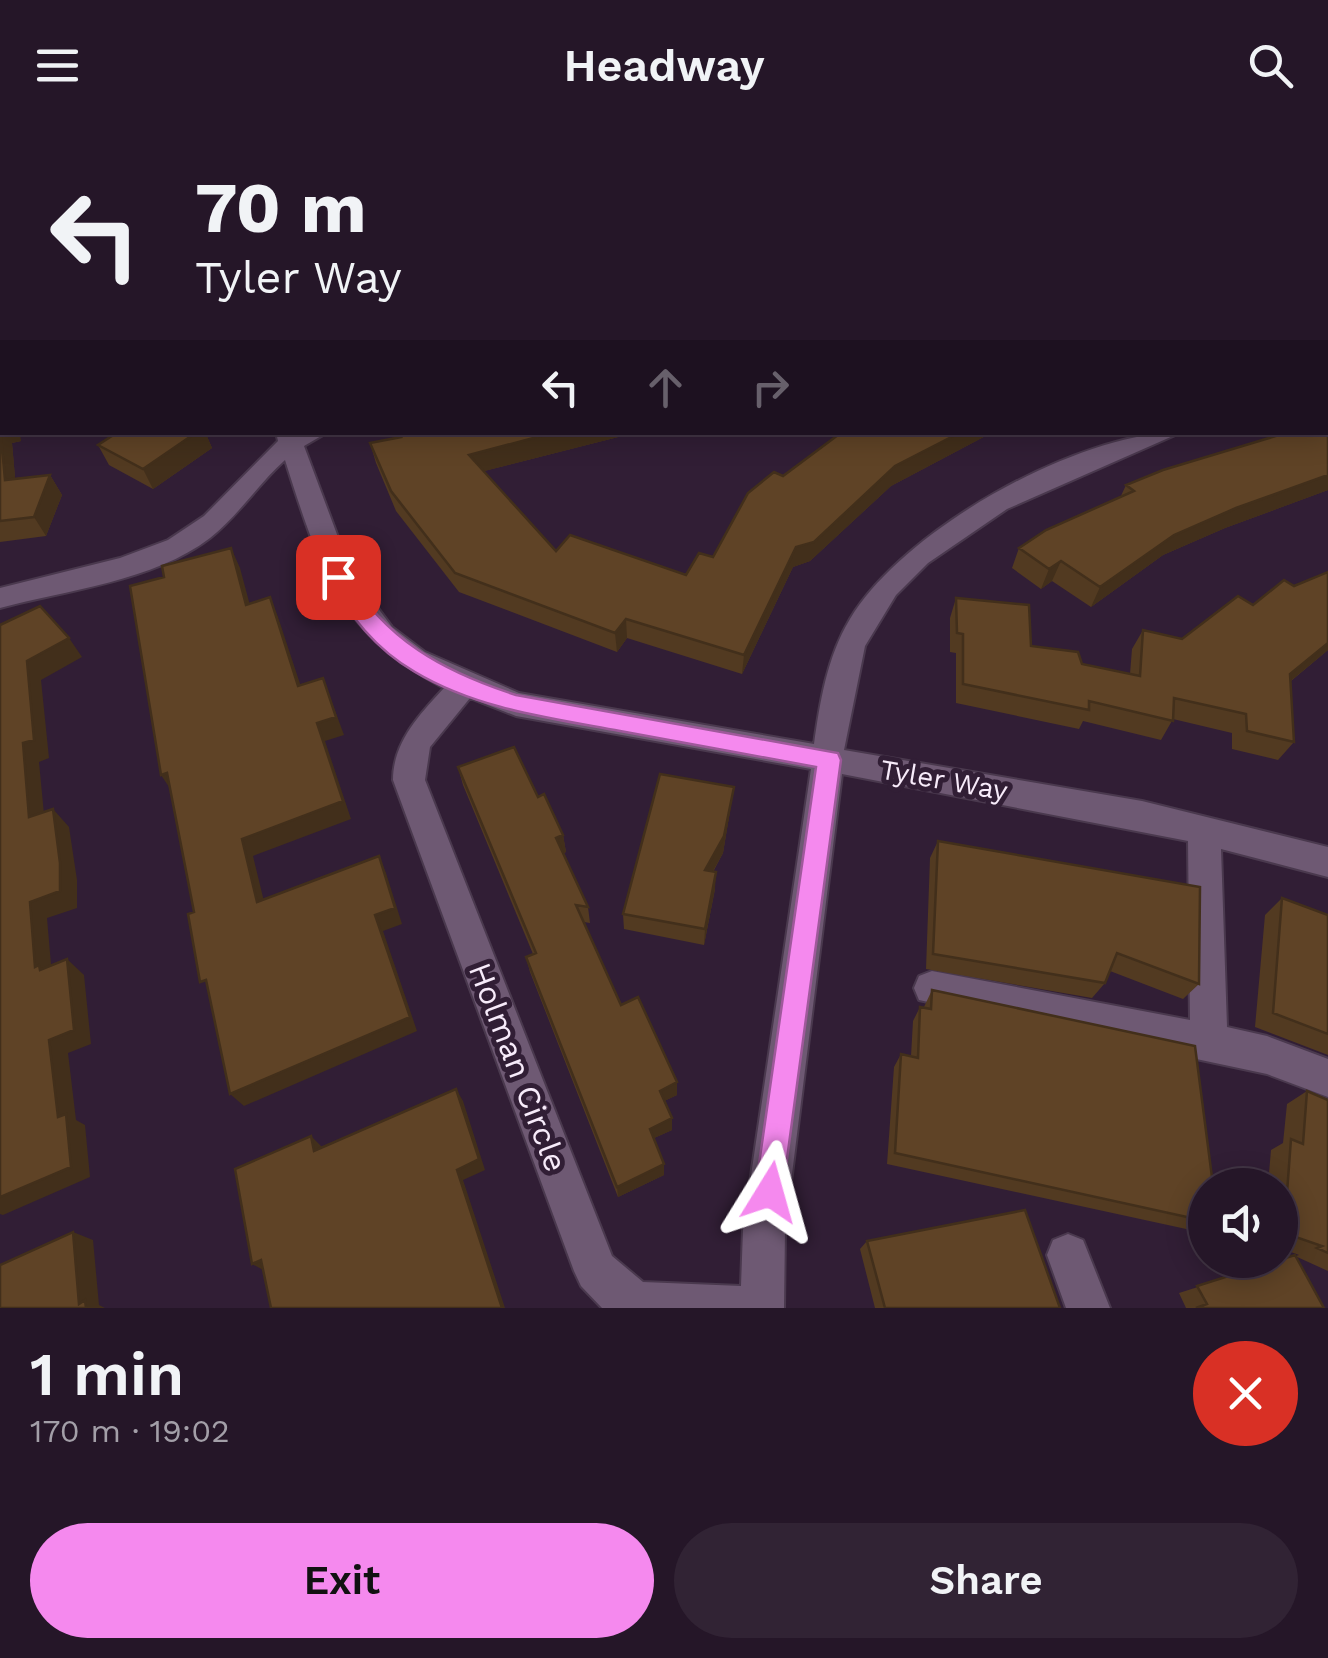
<!DOCTYPE html>
<meta charset="utf-8">
<style>
:root{--surface:#251628;--page:#312334;--text:#f1f3f6;--muted:#a39fa8;--line:#423545;--accent:#f589ee}
body{margin:0;font-family:"Work Sans",sans-serif;background:var(--page);color:var(--text);height:100vh;display:flex;flex-direction:column;font-size:38px;white-space:nowrap}
*{box-sizing:border-box;margin:0}
p{font-size:32px;color:var(--muted)}
.icon{flex:none;width:55px;height:55px;fill:none;stroke:currentColor;stroke-width:2;stroke-linecap:round;stroke-linejoin:round}
.map{position:relative;height:1178px;overflow:hidden}
.details{display:flex;flex-direction:column;background:var(--surface);flex:1}
.details>*{flex:none}
.banner{position:absolute;left:0px;top:0px;width:1330px;height:305px;box-shadow:0 5px 25px #0003,0 0 0 2px var(--line);background:#251628;color:var(--text);overflow:hidden}
.controls{position:absolute;left:1188px;top:1038px;display:grid;gap:20px}
.controls a{display:grid;place-items:center;width:110px;height:110px;border-radius:50%;background:var(--surface);box-shadow:0 5px 25px #0003,0 0 0 2px var(--line);font-size:50px}
.pin{position:absolute;display:grid;place-items:center;width:85px;height:85px;color:#fff;margin:-42px;border-radius:20px;box-shadow:0 5px 15px #0006}
.me{position:absolute;width:110px;margin:-55px;rotate:8deg;stroke-linejoin:round;filter:drop-shadow(0 0 8px #0008)}
.turn{display:flex;align-items:center;gap:35px;height:210px;padding:0 30px;font-size:45px}
.turn .icon{width:130px;height:130px;stroke-width:2.5}
.turn b{display:block;font-size:70px;line-height:85px}
.lanes{display:flex;align-items:center;height:95px;padding:0 30px;background:#0003;justify-content:center;gap:50px;direction:ltr}
.lanes .off{opacity:.35}
.round{display:grid;place-items:center;flex:none;width:105px;height:105px;border-radius:52px;background:var(--page)}
.headline{display:flex;align-items:center;justify-content:space-between;height:170px;padding:0 30px}
h1{font-size:60px;font-weight:600;line-height:75px}
.button{display:flex;gap:20px;margin-top:auto;padding:20px 30px}
.button a{flex:1;height:115px;border-radius:60px;background:var(--accent);color:#111;font-size:40px;font-weight:600;line-height:115px;text-align:center}
.button a+a{background:var(--page);color:var(--text)}
header{display:flex;justify-content:space-between;align-items:center;height:130px;padding:0 30px;background:var(--surface);font-size:45px;font-weight:600}
.map>svg:first-child{display:block}
.lines{fill:none;stroke-linecap:round;stroke-linejoin:round}
.minor-casing{stroke:#4a394e;stroke-width:4}
.minor{fill:#6e5973;fill-rule:evenodd}
.wall{fill:#523a21}
.shaded-wall{fill:#422f1b}
.building{fill:#5f4326;stroke:#422f1b;stroke-width:2.5}
.route{fill:#f589ee;stroke:#9f599b;stroke-width:2.5}
.labels{text-anchor:middle;dominant-baseline:central;stroke-width:10;stroke-linejoin:round;paint-order:stroke}
.street-label{font-size:28px;fill:#f7ebfa;stroke:#311e35}
.near-street-label{font-size:32px;fill:#f7ebfa;stroke:#311e35}
</style>
<header><svg class="icon" aria-label="menu" viewBox="0 0 24 24"><path d="M4 6h16M4 12h16M4 18h16"/></svg>Headway<svg class="icon" aria-label="search" viewBox="0 0 24 24"><circle cx="10" cy="10" r="6"/><path d="M15 15l6 6"/></svg></header>
<div class="map">
<svg width="1328" height="1178" viewBox="0 0 1328 1178">
<rect width="100%" height="100%" fill="#311e35"/>
<g class="lines">
<defs>
<path id="minor" d="M173 0H189L190 2H174Z
M439 0H456L457 2H441Z
M703 0H721L722 2H705Z
M276 302H328L304 316 351 442 392 497 425 522 519 563 814 614C820 572 827 527 850 489 904 399 1078 302 1182 302L1007 379 928 433 896 465 865 516 844 620 1142 671 1328 717V747L1221 719 1227 897 1267 906 1328 929V967L1267 944 919 870 914 858 919 846 932 841 1190 890 1188 711 842 644 785 1100 784 1178H602L581 1156 574 1141 393 650C393 612 420 584 444 558 337 501 320 439 285 330 258 354 239 385 210 408 154 451 67 460 0 478V458L120 428 168 410 204 386 278 311ZM470 568 516 586 811 639 743 1100 741 1156 643 1152 612 1126 425 650 430 617Z
M1068 1104 1083 1110 1110 1178H1066L1047 1125 1053 1110Z"/>
</defs>
<!-- minor casing -->
<use href="#minor" class="minor-casing"/>
<!-- minor -->
<use href="#minor" class="minor"/>
</g>
<!-- wall -->
<path class="wall" d="M0 0H131V2H2V302L21 311 12 313 15 348 50 345 62 365 46 406 0 412Z
M498 0H552L554 2H501Z
M610 0H683L686 2H613Z
M771 0H1309L1307 2H774Z
M1328 293V360L1225 398 1163 425 1091 477 1052 451 1041 459 1012 438 1019 418 1120 368 1126 355 1297 304Z
M118 302H205L212 318 153 359 109 335 98 315Z
M398 302 626 305 484 341 556 421 686 445 713 427 783 346 842 302H993L891 356 810 431 793 437 742 544 627 508 617 522 459 462 396 381 376 333 370 313 399 308Z
M1328 442V520L1291 551 1294 612 1278 630 1232 619V603L1173 589 1161 610 1083 591 1079 599 956 573V523L950 522V488L956 468 1031 516 1082 534 1130 544 1132 519 1143 500 1182 509 1294 456Z
M458 637 538 667 563 705 566 722 564 723 588 777 590 793 584 792 621 875 677 952V965L664 971 672 1000 654 1008 664 1045 618 1067 530 842 526 827 533 824 463 655Z
M734 657 723 723 713 742 715 759 704 815 624 799 623 784Z
M938 711 1199 854 1183 869 1110 841 1105 853 1092 868 926 839 930 728Z
M1282 768 1328 785V925L1255 897 1265 785Z
M932 860 1205 1055V1100L1200 1102 887 1034 894 937 901 924 911 926 913 891 920 877H924Z
M1307 961 1328 970V1141L1295 1126 1324 1178H1186L1179 1163 1299 1125 1280 1118V1055H1268L1271 1020 1283 1013 1287 974Z
M867 1111 1060 1178H875L860 1119Z"/>
<!-- shaded-wall -->
<path class="shaded-wall" d="M300 0H352V2H288Z
M1288 0H1309L1307 2H1284Z
M2 178V243L0 225V179Z
M0 293H2V302H20L21 311 12 313 17 369 5 350Z
M197 302H205L212 318 153 359 143 339Z
M556 302H626V305L473 344 469 325Z
M961 302H993L891 356 810 431 793 437 742 544 744 525 796 417 895 336Z
M50 345 62 365 46 406 34 387Z
M1328 345V360L1225 398 1163 425 1091 477 1100 457 1174 405 1236 378Z
M231 418 240 438 255 494 246 475Z
M1061 431 1052 451 1041 459 1049 439Z
M270 467 278 487 307 575 298 556Z
M626 489 627 508 617 522 615 503Z
M69 508 82 527 41 550 49 628 39 632 46 705 29 687 23 613 27 531Z
M1328 513V520L1276 563 1290 544Z
M323 548 344 605 325 611 351 689 253 726 268 788 257 772 242 709 317 593Z
M167 643 173 663 161 645Z
M734 657 723 723 704 757 705 740Z
M53 679 69 697 77 750V778L47 788 52 846 35 837 30 772Z
M563 705 566 722 559 725 556 708Z
M379 726 386 743 402 794 383 801 417 901 244 976 230 964Z
M716 742 715 759 704 815 705 799Z
M67 829 84 845 91 914 68 923 76 990 85 995 90 1047 3 1085 0 1084V1067L58 987 49 910Z
M677 952V965L660 973V961Z
M456 959 463 971 485 1040 463 1050 505 1178H502L457 1040Z
M672 988V1000L650 1010V999Z
M311 1006 322 1017 314 1021Z
M664 1034V1045L618 1067 617 1057Z
M73 1102 93 1110 99 1175 105 1178H86L79 1174Z
M261 1130 267 1142 252 1134Z"/>
<!-- building -->
<path class="building" d="M0 0H128V2H2V178L0 179Z
M234 0H300L288 2H235Z
M355 0H410L411 2H357Z
M514 0H552L554 2H517Z
M627 0H683L686 2H630Z
M794 0H1288L1284 2H797Z
M0 225 2 243V293H0Z
M1328 293V345L1236 378 1174 405 1100 457 1061 431 1049 439 1019 418 1046 400 1134 361 1126 355 1163 340 1289 302 1297 304 1328 302Z
M0 295 5 350 50 345 34 387 0 391Z
M118 302H197L143 339 98 315Z
M398 302H556L469 325 556 421 570 405 686 445 699 423 713 427 748 363 774 342 783 346 842 302H961L895 336 814 412 796 417 744 525 626 489 615 503 455 443 391 361 370 313 401 307Z
M231 418 246 475 270 467 298 556 323 548 336 587 317 593 343 671 242 709 257 772 379 726 395 778 375 785 410 887 230 964 206 850 200 852 188 784 194 782 167 643 161 645 130 456 164 447 162 436Z
M1328 442V513L1290 544 1294 612 1247 601 1246 584 1174 568 1173 591 1089 571V580L963 554V504L957 503 956 468 1029 475 1031 516 1078 522 1082 534 1140 546 1143 500 1182 509 1238 466 1253 475 1284 450 1294 456Z
M40 476 69 508 27 531 34 610 23 613 29 687 53 679 60 733V761L30 772 35 837 39 835 40 840 67 829 74 900 49 910 58 987 66 984 71 1037 0 1067V495Z
M514 617 538 667 544 664 563 705 556 708 588 777 576 775 621 875 638 867 677 952 660 961 672 988 650 999 664 1034 617 1057 526 827 536 823 458 637Z
M660 644 734 657 724 706 705 740 716 742 705 799 623 784Z
M938 711 1200 757 1199 854 1117 823 1105 853 933 824Z
M1282 768 1328 785V904L1273 883Z
M932 860 1195 916 1213 1055H1205V1091L895 1023 901 924 918 928 920 877 931 879Z
M456 959 479 1029 457 1040 502 1178H271L261 1130 252 1134 235 1039 311 1006 314 1021Z
M1307 961 1328 970V1123L1317 1118 1322 1116 1284 1103 1291 1009 1303 1014Z
M1025 1080 1060 1178H885L867 1111Z
M73 1102 79 1174 85 1170 86 1178H0V1135Z
M1295 1125 1324 1178H1196L1207 1174 1197 1156Z"/>
<!-- route -->
<path class="route" d="M338 440 345 442C386 510 442 541 516 565L838 623 841 630 781 1073 770 1077 759 1073 755 1062 816 637C751 625 685 613 620 601 550 588 477 579 415 542 375 519 350 486 328 447Z"/>
<g class="labels">
<!-- street labels -->
<g class="street-label">
<text transform="translate(944 650) rotate(10)">Tyler Way</text>
</g>
<!-- near-street labels -->
<g class="near-street-label">
<text transform="translate(518 937) rotate(69)">Holman Circle</text>
</g>
</g>
</svg>
<div class="controls">
<a><svg class="icon" aria-label="sound" viewBox="0 0 24 24"><path d="M4 9h4l5-4v14l-5-4H4zM17 9q2 3 0 6"/></svg></a>
</div>
<div class="pin" style="left:338px;top:447px;background:#d93025"><svg class="icon" aria-label="arrive" viewBox="0 0 24 24"><path d="M6 21V4h12l-3 4 3 4H6"/></svg></div>
<svg class="me" style="left:770px;top:1062px" viewBox="-20 -20 40 40"><path d="M0-17L14 15 0 8-14 15z" fill="#f589ee" stroke="#fff" stroke-width="4"/></svg>
<div class="banner">
<div class="turn"><svg class="icon" aria-label="left" viewBox="0 0 24 24"><path d="M17 20v-9H6M10 6l-5 5 5 5"/></svg><div><b>70 m</b>Tyler Way</div></div>
<div class="lanes"><svg class="icon" aria-label="left" viewBox="0 0 24 24"><path d="M17 20v-9H6M10 6l-5 5 5 5"/></svg><svg class="icon off" aria-label="ahead" viewBox="0 0 24 24"><path d="M12 20V5M6 11l6-6 6 6"/></svg><svg class="icon off" aria-label="right" viewBox="0 0 24 24"><path d="M7 20v-9h11M14 6l5 5-5 5"/></svg></div>
</div>
</div>
<section class="details">
<div class="headline"><div><h1>1 min</h1><p>170 m · 19:02</p></div><a class="round" style="background:#d93025;color:#fff"><svg class="icon" aria-label="close" viewBox="0 0 24 24"><path d="M6 6l12 12M18 6L6 18"/></svg></a></div>
<div class="button"><a>Exit</a><a>Share</a></div>
</section>
